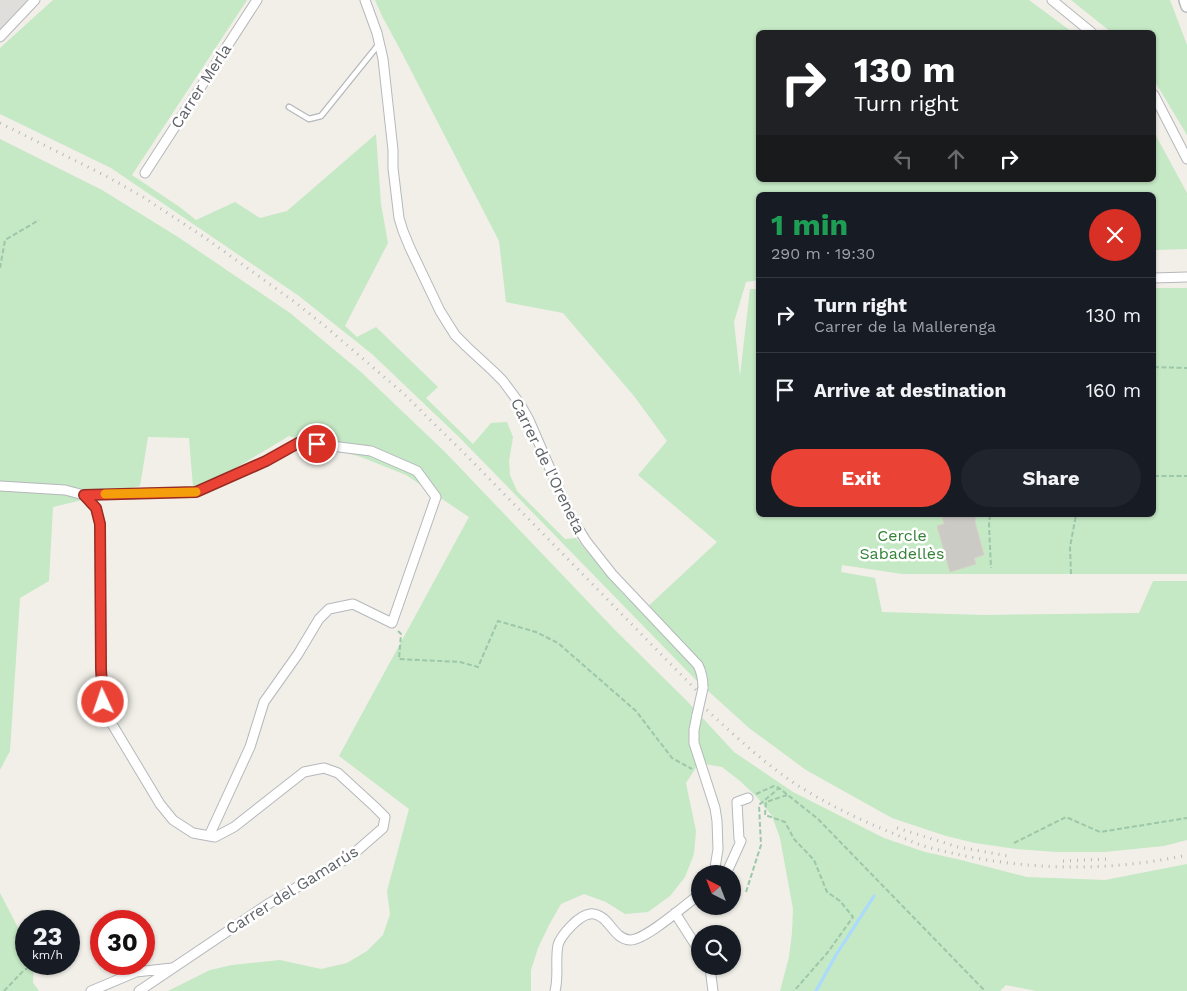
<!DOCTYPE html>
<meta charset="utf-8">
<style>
:root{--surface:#171b24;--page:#20242c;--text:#f1f3f6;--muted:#9ea1a6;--line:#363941;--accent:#ea4335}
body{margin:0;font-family:"Work Sans",sans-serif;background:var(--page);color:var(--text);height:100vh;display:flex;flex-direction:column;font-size:19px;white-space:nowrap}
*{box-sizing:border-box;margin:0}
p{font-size:16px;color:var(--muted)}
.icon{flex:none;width:28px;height:28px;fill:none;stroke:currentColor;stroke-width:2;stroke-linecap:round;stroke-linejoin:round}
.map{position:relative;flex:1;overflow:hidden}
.drawer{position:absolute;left:756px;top:192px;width:400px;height:325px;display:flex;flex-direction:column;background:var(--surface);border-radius:8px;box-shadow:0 1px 4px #0004}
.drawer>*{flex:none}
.guide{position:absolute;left:756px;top:30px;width:400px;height:152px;border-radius:8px;box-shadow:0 1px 4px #0004;background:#202124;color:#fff;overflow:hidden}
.needle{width:32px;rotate:318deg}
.buttons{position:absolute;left:691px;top:865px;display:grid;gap:10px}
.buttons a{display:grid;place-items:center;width:50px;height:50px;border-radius:50%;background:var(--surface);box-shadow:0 1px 4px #0004;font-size:25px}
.speed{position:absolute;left:15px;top:910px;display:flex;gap:10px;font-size:25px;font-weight:700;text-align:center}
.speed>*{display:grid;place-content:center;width:65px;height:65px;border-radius:50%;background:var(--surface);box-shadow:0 1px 4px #0004;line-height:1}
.speed small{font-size:12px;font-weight:400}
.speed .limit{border:8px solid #d22;background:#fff;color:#111}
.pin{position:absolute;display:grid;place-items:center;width:42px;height:42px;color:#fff;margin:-21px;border:2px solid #fff;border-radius:50%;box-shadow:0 1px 5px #0007}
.me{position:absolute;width:55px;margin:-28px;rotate:357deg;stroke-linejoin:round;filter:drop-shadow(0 0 4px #0008)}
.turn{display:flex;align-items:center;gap:18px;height:105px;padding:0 15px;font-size:22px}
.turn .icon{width:65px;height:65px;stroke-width:2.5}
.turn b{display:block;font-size:35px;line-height:42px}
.lanes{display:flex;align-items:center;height:48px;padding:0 15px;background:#0003;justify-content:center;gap:25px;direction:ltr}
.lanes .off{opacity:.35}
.round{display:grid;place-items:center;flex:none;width:52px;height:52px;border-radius:26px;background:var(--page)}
.headline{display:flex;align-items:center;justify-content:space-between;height:85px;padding:0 15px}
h1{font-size:30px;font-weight:700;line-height:38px;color:#1e9e55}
.action{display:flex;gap:10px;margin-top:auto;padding:10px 15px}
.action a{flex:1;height:58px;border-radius:30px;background:var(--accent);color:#fff;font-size:20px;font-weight:700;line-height:58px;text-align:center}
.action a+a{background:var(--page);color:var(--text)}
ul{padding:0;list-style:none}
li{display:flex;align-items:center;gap:15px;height:75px;padding:0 15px;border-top:1px solid var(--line)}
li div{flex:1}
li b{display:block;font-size:19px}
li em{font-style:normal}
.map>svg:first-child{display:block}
.industrial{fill:#e0deda}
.green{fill:#c5e8c5}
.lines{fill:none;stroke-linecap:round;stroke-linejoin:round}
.stream{stroke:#aadaff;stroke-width:3}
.building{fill:#cccac5;stroke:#d6d1c6}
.lane-casing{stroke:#b5b8bc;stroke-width:7}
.street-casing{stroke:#b5b8bc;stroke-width:11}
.secondary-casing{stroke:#b6babf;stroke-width:14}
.path{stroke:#9cc7a9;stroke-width:2;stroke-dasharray:5 2.5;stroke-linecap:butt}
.lane{stroke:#fff;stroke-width:4.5}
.street{stroke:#fff;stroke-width:9}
.secondary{stroke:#fff;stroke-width:11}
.rail{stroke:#b6b7b8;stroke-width:3;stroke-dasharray:1 6;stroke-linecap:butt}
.street-bridge-casing{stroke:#b5b8bc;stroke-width:11;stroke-linecap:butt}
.street-bridge{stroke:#fff;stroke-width:9}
.route-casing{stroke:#982c22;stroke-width:12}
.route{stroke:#ea4335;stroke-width:9}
.slow{stroke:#f59e0b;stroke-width:9}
.labels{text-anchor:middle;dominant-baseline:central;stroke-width:5;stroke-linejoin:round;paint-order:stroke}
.street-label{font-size:16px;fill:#5f6368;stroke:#fff}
.park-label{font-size:16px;fill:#348238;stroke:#fff}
</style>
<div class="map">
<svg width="1187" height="991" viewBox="0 0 1187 991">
<rect width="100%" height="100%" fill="#f1efe8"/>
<!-- industrial -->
<path class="industrial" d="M0 0H29L0 31Z"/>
<!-- green -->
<path class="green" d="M53 0H247L132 175 181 208 196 220 235 202 260 218 287 211 376 134 381 204 388 243 345 326 357 337 376 327 438 387 426 398 473 444 491 423 507 422 513 437 509 461 510 475 517 491 565 539 576 538 621 592 642 612 717 542 638 475 667 441 634 396 563 313 506 302 499 241 402 53 382 16 375 0H1029L1072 32H759V180H1154V132L1187 193V249L1154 250V195H759V280L746 282 734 322 740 376 750 289H759V515H1154V288H1187V574H902L842 565 841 572 875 578 882 612 984 615 1139 613 1153 581H1187V840L1164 846 1104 852H1056L1016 849 975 843 946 836 892 818 806 770 749 728 695 679 459 437 372 354 299 296 111 168 0 114V48Z
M1071 0H1170L1187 45V135L1154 80V32H1111Z
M0 139 102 190 178 237 290 313 361 372 445 452 615 630 686 700 734 752 793 792 884 838 925 852 961 860 1027 877 1105 880 1187 864V991H1036L1006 985 1000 991H780L789 957 792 933 793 909 780 838 772 816 757 797 740 781 722 767 699 763 686 783 696 831 694 854 685 877 670 896 648 912 625 914 606 902 584 894 561 904 549 925 538 948 531 970V991H168L210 970 232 965 280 960 321 969 347 963 367 951 383 935 390 914 387 891 409 809 339 756 469 517 406 475 361 457 289 436 196 492 193 487 189 438 148 437 140 486 53 507 49 581 20 598 10 751 0 770Z
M0 893 26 943V964H34L33 983 39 991H0Z"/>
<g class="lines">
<!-- stream -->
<path class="stream" d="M816 991 836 955 874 896"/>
</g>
<!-- building -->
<path class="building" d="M942 515H976L975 522 984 555 974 558 976 564 950 572 937 526 944 524Z"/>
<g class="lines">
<defs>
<path id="lane" d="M289 107 309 119 321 116 379 44"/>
<path id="street" d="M365 0 377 33 383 59 393 150V168L399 218 403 231 410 248 440 311 455 335 467 347 493 371 503 381 520 404 529 420 570 515 586 541 612 574 698 665C702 673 703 679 703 688
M1052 0 1091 32
M0 37 35 0
M1154 95 1187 159
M145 173 257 0
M1154 278 1187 277
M0 486 65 490 84 495 96 508 100 524 101 669 103 702 106 714 160 804 173 820 193 833 215 837 234 827 304 772 324 768 338 773 375 807 385 817 383 828 351 856 268 904 139 991
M84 495 196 492 266 461 300 442 371 451 417 471 436 497 392 623 353 604 329 609 319 619 298 654 264 702 250 747 209 836
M697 715 694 730V743L715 808 717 821 718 849 714 874
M726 874 741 841 739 839 737 802 748 798
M675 913 700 952
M709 966 710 968 713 991
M91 991 136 972 172 968
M555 991C559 976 555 960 558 945 561 935 579 915 590 914 595 913 600 916 604 919 612 926 617 939 630 940 646 940 686 904 700 894"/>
<path id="secondary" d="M1185 0 1187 6"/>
</defs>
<!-- lane casing -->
<use href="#lane" class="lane-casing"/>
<!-- street casing -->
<use href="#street" class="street-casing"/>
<!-- secondary casing -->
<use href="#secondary" class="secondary-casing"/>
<!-- path -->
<path class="path" d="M0 268 5 240 39 220
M1154 367 1187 368
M1154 476H1187
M990 515 989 525 991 568
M1071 574 1070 547 1076 515
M398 631 401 634 399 659 460 662 478 667 498 621 536 632 558 643 636 711 672 758 692 769
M756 794 774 786 779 788 818 819 985 991
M787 795 766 802 765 815 785 822 794 839 814 860 827 892 840 901 853 917 828 952 794 991
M1014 843 1066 817 1100 832 1187 818
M746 892 761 845 759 805 779 788
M4 991 24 970 35 964"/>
<!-- lane -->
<use href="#lane" class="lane"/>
<!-- street -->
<use href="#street" class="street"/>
<!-- secondary -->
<use href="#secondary" class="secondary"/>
<!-- rail -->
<path class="rail" d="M0 123 106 176 143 197 204 237 296 303 326 327 404 394 464 453 697 691
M707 710C735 736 763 762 794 783 823 802 854 817 885 830 898 835 911 842 924 846 1009 870 1100 874 1187 855
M897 828 958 847 1008 856
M1063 861 1108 859"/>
<defs>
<path id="street-bridge" d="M697 715 703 688"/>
</defs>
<!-- street-bridge casing -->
<use href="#street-bridge" class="street-bridge-casing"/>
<!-- street-bridge -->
<use href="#street-bridge" class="street-bridge"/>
</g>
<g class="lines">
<defs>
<path id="route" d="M103 702 101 669 100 524 96 508 84 495 196 492 266 461 300 442 317 444"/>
</defs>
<!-- route casing -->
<use href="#route" class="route-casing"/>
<!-- route -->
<use href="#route" class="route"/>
<!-- slow -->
<path class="slow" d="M105 494 196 492"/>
</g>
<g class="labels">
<!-- street labels -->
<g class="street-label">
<text transform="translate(201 86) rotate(-57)">Carrer Merla</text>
<text transform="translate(548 466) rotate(64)">Carrer de l'Oreneta</text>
<text transform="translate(292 890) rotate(-32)">Carrer del Gamarús</text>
</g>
<!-- park labels -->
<g class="park-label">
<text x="902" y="535">Cercle<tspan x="902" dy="18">Sabadellès</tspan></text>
</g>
</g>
</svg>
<div class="buttons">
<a><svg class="needle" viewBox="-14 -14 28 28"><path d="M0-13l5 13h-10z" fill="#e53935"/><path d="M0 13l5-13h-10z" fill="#9ea1a6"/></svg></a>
<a><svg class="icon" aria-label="search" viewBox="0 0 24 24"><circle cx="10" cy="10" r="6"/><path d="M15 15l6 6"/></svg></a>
</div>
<div class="speed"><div>23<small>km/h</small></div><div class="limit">30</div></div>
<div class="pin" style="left:317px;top:444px;background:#d93025"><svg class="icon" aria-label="arrive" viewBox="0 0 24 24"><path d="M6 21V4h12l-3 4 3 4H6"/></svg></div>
<svg class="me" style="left:103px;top:702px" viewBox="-20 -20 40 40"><circle r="17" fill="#ea4335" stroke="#fff" stroke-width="3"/><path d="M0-11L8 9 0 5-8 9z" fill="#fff"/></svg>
<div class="guide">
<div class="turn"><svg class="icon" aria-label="right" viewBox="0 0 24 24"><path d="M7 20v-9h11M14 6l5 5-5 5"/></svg><div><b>130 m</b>Turn right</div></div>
<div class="lanes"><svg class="icon off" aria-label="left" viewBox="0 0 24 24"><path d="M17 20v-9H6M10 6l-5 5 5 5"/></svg><svg class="icon off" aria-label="ahead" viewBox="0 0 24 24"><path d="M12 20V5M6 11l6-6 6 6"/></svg><svg class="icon" aria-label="right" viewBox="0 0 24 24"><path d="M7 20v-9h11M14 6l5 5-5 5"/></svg></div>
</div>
<section class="drawer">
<div class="headline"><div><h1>1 min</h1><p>290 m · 19:30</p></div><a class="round" style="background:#d93025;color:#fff"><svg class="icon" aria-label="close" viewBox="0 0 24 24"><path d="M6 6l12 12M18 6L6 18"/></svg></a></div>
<ul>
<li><svg class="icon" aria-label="right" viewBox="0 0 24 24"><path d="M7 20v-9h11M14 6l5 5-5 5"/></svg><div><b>Turn right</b><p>Carrer de la Mallerenga</p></div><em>130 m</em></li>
<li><svg class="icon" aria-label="arrive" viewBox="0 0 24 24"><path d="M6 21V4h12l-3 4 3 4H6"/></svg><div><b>Arrive at destination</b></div><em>160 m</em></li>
</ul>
<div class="action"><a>Exit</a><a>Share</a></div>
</section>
</div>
